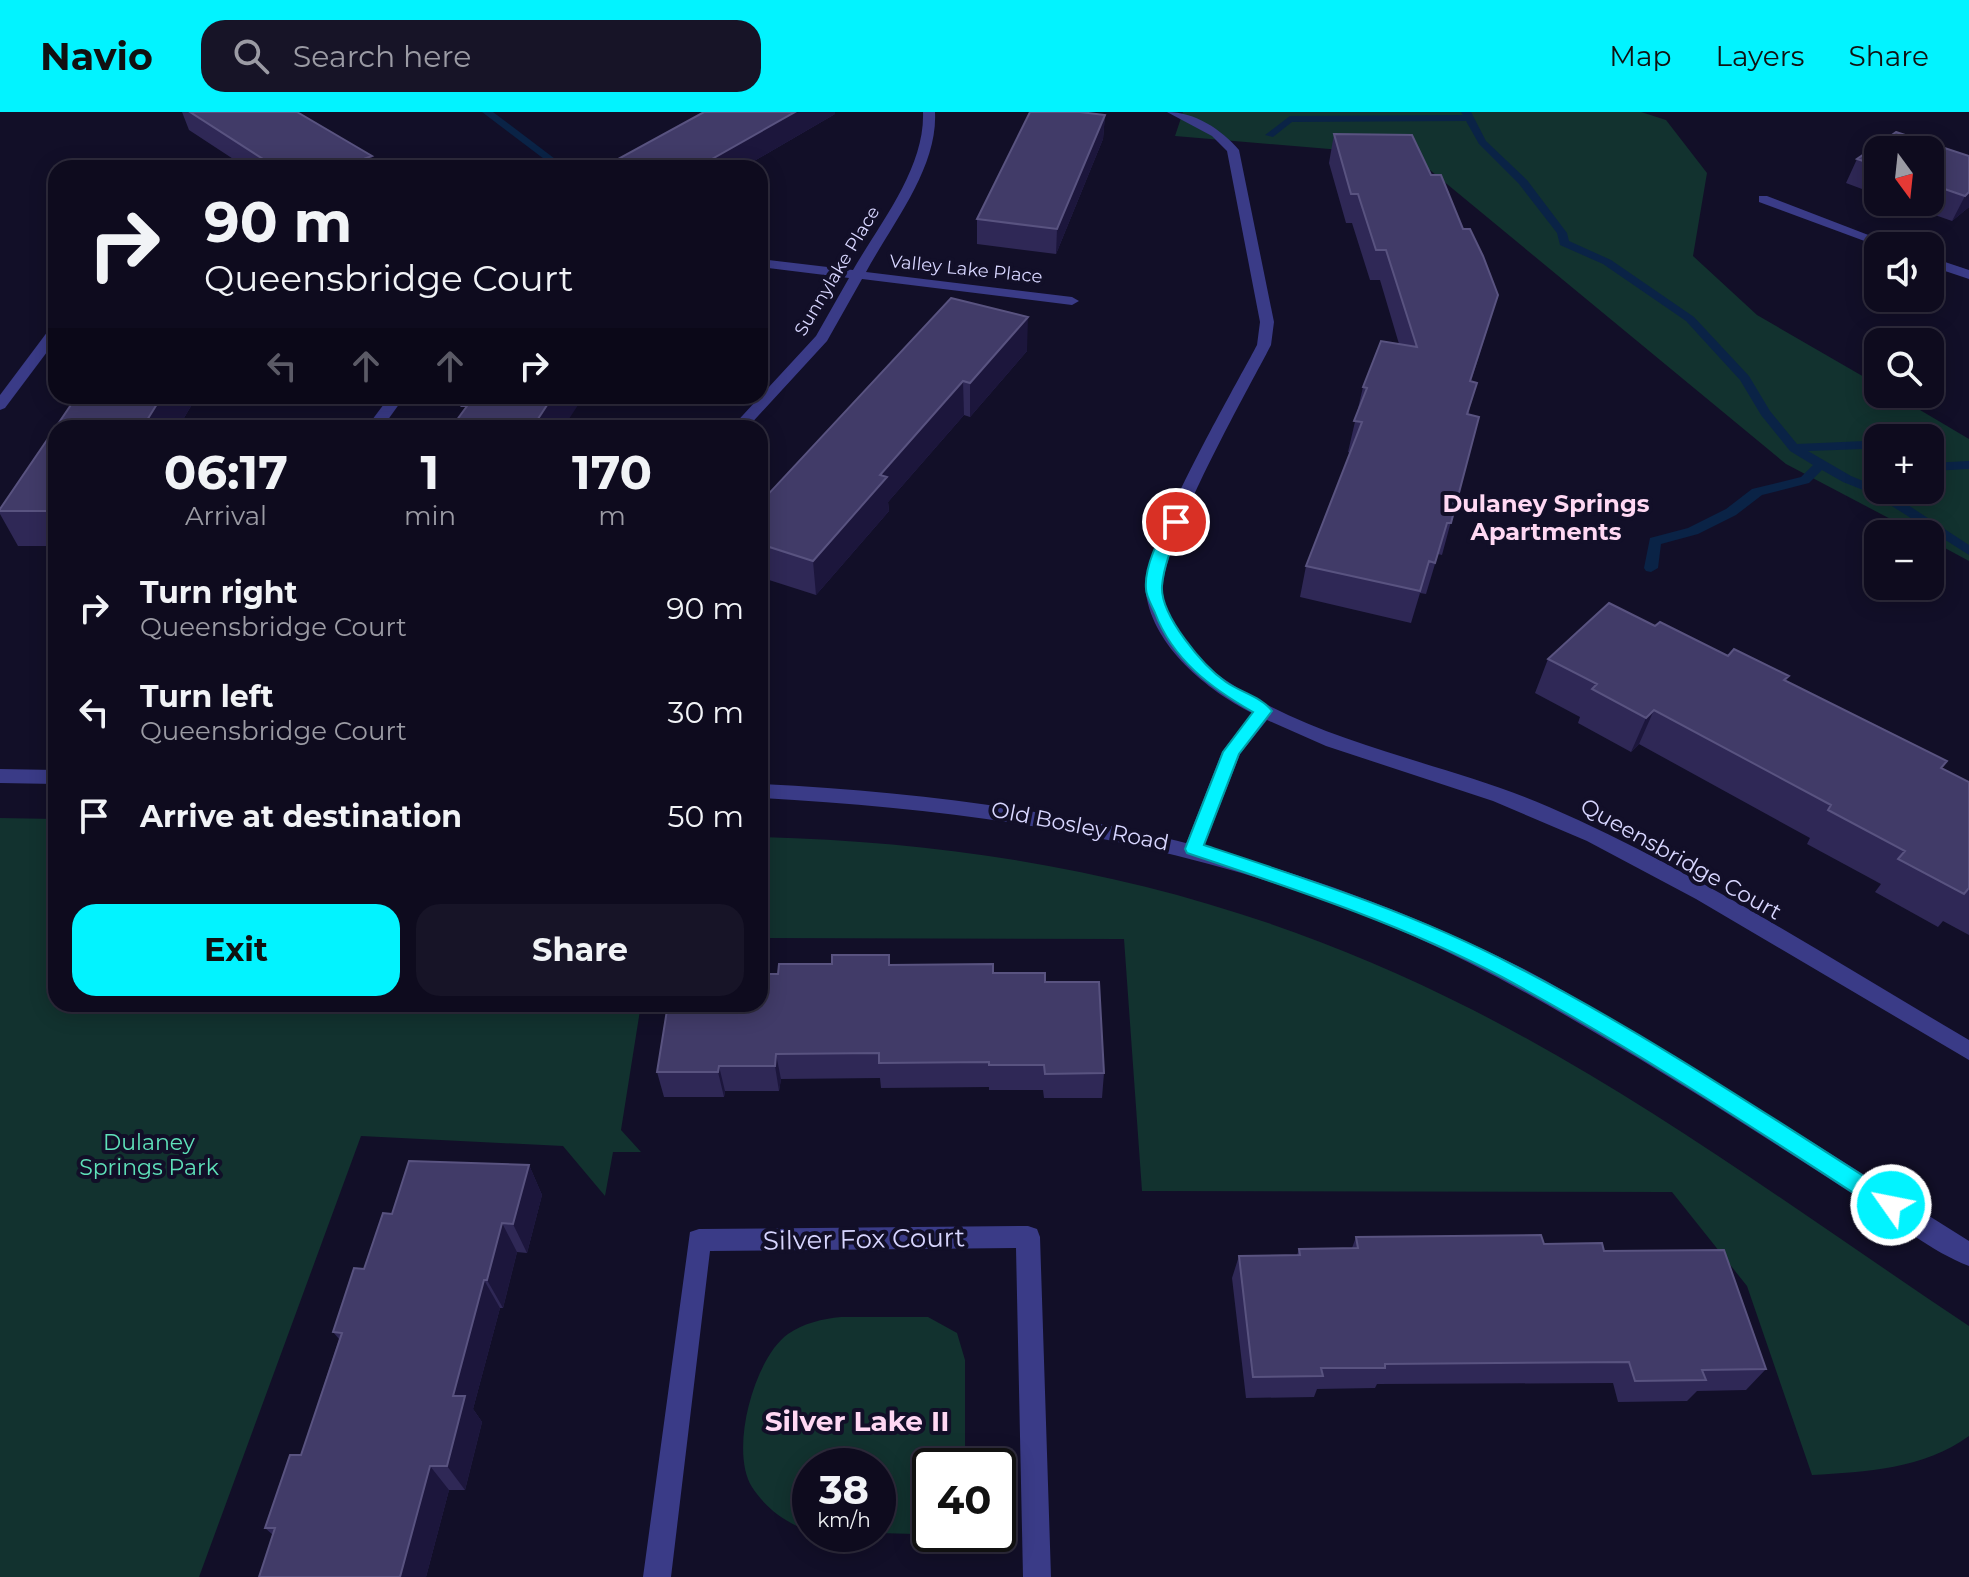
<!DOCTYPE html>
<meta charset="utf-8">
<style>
:root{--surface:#0e0b1e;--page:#171427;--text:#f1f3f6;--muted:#9b9ba4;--line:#2e2b3c;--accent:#02f3ff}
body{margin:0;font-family:Montserrat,sans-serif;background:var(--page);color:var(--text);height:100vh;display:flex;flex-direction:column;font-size:30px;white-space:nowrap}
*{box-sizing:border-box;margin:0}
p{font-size:26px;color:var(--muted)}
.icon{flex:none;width:44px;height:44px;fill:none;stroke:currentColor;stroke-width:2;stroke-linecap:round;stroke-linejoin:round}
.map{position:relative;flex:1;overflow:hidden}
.details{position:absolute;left:48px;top:308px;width:720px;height:592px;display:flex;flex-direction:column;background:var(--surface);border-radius:24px;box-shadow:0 4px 20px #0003,0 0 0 2px var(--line)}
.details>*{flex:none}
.guide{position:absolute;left:48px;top:48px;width:720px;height:244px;border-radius:24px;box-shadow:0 4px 20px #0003,0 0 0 2px var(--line);background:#0e0b1e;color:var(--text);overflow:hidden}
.needle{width:52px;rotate:165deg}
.controls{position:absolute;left:1864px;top:24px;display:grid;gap:16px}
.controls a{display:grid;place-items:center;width:80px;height:80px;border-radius:16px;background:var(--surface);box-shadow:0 4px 20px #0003,0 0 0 2px var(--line);font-size:40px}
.speed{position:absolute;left:792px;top:1336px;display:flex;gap:16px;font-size:40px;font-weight:700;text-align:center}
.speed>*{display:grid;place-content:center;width:104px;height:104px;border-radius:50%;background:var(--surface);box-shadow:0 4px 20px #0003,0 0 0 2px var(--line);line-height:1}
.speed small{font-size:20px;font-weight:400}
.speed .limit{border:4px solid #111;border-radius:12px;background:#fff;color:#111}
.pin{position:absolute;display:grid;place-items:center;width:68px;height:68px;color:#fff;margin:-34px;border:4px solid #fff;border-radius:50%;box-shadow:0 2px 8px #0007}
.me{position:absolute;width:88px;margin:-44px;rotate:303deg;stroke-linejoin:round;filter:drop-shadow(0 0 6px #0008)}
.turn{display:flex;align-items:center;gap:28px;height:168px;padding:0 24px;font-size:36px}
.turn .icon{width:104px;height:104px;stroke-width:2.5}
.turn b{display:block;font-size:56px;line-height:68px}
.lanes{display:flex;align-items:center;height:76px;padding:0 24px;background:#0003;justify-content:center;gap:40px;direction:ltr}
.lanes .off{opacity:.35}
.eta{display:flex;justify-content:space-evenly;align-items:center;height:136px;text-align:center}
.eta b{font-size:48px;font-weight:700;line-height:56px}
.button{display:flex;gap:16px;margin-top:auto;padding:16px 24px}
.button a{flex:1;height:92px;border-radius:24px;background:var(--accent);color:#111;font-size:32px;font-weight:700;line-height:92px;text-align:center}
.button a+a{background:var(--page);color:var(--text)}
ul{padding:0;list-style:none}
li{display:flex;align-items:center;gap:24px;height:104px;padding:0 24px}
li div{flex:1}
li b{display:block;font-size:30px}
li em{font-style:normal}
header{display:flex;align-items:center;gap:48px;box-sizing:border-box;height:112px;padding:0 40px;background:var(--accent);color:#111}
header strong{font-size:38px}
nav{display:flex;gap:44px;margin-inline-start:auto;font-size:28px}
.search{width:560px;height:72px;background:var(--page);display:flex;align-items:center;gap:20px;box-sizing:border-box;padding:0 28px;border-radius:24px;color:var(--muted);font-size:30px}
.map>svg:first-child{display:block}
.green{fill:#12322f;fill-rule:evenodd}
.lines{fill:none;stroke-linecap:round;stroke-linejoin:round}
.stream{fill:#0a2346;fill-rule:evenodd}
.minor{fill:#3a3b87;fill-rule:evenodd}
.tertiary{fill:#3a3b87;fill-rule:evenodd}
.wall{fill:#2f2856}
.shaded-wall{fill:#1c163c}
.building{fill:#413b68;stroke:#595380;stroke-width:2}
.route{fill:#02f3ff;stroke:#019ea6;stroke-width:2}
.labels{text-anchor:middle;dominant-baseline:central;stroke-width:8;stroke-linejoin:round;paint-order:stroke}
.far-street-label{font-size:18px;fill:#d8d6ff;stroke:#120f28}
.street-label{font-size:22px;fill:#d8d6ff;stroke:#120f28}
.park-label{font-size:22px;fill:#5fe2ba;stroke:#120f28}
.neighbourhood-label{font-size:24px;font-weight:bold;fill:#ffd8f3;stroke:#120f28}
.near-street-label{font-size:26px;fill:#d8d6ff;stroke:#120f28}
.near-neighbourhood-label{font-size:28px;font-weight:bold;fill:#ffd8f3;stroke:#120f28}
</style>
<header>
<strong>Navio</strong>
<div class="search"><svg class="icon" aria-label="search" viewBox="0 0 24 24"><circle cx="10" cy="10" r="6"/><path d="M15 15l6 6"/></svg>Search here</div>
<nav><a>Map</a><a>Layers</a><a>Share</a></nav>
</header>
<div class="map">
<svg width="1969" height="1465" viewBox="0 0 1969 1465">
<rect width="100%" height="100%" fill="#120f28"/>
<!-- green -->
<path class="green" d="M1183 0H1641L1666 8 1707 61 1693 144 1757 203 1878 273V282H1893L1969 327V449L1930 428V422H1919L1786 352 1413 44 1175 24ZM1878 326H1930V378H1878Z
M0 706 56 707V892H641L621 1018 641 1040H613L605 1084 563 1034 361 1024 199 1465H0Z
M760 725C1017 732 1243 781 1473 898 1647 987 1807 1106 1969 1214V1324C1924 1357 1866 1360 1812 1363L1747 1174 1672 1080 1142 1079 1124 827 760 826Z
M841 1205H928L957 1221 965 1248V1354H930V1416L915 1422 878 1421V1354H810V1420C786 1410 767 1398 752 1375 729 1339 754 1246 788 1222 804 1211 822 1207 841 1205Z"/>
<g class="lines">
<!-- stream -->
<path class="stream" d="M482 0H493L567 56H556Z
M1461 0H1471L1486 29 1527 68 1567 121 1569 129 1611 148 1694 205 1749 264 1770 299 1797 332 1865 329 1878 333V341L1864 337 1808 339 1851 364 1878 375V378H1885L1969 433V443L1873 382 1843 370 1822 358 1809 371 1762 383 1736 403 1698 422 1661 432 1658 456 1651 460 1646 459 1644 456 1650 426 1688 416 1726 397 1752 377 1801 365 1813 353 1790 339 1761 303 1740 268 1686 209 1603 152 1560 133 1557 121 1519 72 1479 32 1466 9 1292 10 1273 25 1265 23 1290 4 1463 3Z
M1969 349V357L1930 359V351Z"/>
<!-- minor -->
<path class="minor" d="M923 0H935C938 56 892 112 866 160L1072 185 1079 189 1072 193 862 167 827 229 747 316H731L816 224 849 166 760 155V147L853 158C880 111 925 56 923 0Z
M1167 0C1195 0 1221 17 1239 38L1274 210 1271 233C1248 278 1156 439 1163 483 1169 517 1199 551 1227 569 1323 634 1443 649 1549 695 1696 759 1831 847 1969 928V948L1696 787 1587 729 1493 689 1326 634 1267 608 1240 642 1201 742H1187L1184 737 1222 640 1252 601C1207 578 1154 535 1146 482 1140 438 1233 279 1257 233L1260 210 1227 39 1212 24Z
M1759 84H1767L1897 134H1878L1759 90Z
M1930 145 1969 158V167L1930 154Z
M56 214V228L5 296 0 298V283L51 215Z
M390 284H405L382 316H366Z
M1028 1114 1037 1117 1040 1125 1051 1465H1023L1016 1136 710 1139 671 1465H643L690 1120 699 1117Z"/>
<!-- tertiary -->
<path class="tertiary" d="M0 657 56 658V672L0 671Z
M760 672C1034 686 1277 732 1524 857 1561 876 1596 899 1632 920 1746 987 1857 1059 1969 1129V1154C1932 1140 1896 1110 1862 1088 1788 1040 1714 992 1638 946 1564 902 1490 858 1411 823 1205 732 984 698 760 686Z"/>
</g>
<!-- wall -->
<path class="wall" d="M182 0H297L375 56H247L189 18Z
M835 2 742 56H619L618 47Z
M1105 3 1103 27 1056 142 977 132V107Z
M1896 20 1969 44V95L1952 109 1898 90H1930V38H1878V83L1846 71 1857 47Z
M1334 22 1431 63 1463 117 1498 183 1471 269 1469 303 1479 305 1442 443 1438 442 1426 482 1420 481 1411 511 1300 485 1306 454 1350 341 1348 340 1363 275 1399 232 1380 168H1370L1352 111H1346L1329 51Z
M951 186 1027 239 970 305 964 303 888 390 889 399 816 483 760 465V391Z
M77 284H197L178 316H56V434H18L0 402V397Z
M1655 514 1728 544 1789 564 1786 569 1942 657 1969 670V823L1943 809 1938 815 1875 780 1881 772 1807 732 1810 726 1639 632 1631 640 1578 611 1580 605 1535 581 1548 547Z
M890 853 993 861 1045 870 1104 961 1102 986H1044L1043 978H989V975L881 976 880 966 781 967 779 979H725L724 985H664L657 960Z
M529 1053 542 1083 527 1141 517 1140 503 1196H500L473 1297 482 1310 465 1378H449L426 1465H259L273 1423 265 1416 301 1343 339 1227 333 1220 392 1102Z
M1356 1125 1544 1132 1604 1139 1766 1257 1746 1278 1697 1279 1687 1289 1618 1290 1613 1271 1377 1272 1375 1276 1317 1277 1314 1285 1246 1286 1232 1166 1239 1144 1297 1143 1299 1137 1352 1136Z"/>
<!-- shaded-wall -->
<path class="shaded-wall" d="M795 0H835V2L742 56H696Z
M1105 3 1103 27 1056 142 1057 117Z
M372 44 375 56H339Z
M1969 80V95L1952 109 1965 84Z
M1498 183 1489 213 1461 300 1470 269Z
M1028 205 1027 239 970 305V271Z
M963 269 964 303 888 390 889 399 816 483 813 449 880 363Z
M162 284H197L178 316H145L144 313Z
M553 284H584L563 316H532Z
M1654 598 1639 632 1631 640 1646 606Z
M776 942 781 967 779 979 775 954Z
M719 954 725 979 724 985 718 960Z
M529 1053 542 1083 527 1141 513 1112Z
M502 1111 517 1140 503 1196 487 1168Z
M484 1168 500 1196 473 1297 482 1310 465 1378 447 1354 453 1284Z
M430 1354 449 1378 426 1465H400Z"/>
<!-- building -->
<path class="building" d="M190 0H297L372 44 339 56H277Z
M704 0H795L696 56H643L618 47Z
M1030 0H1080L1105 3 1057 117 977 107Z
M1896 20 1969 44V80L1965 84 1930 72V38H1878V54L1857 47Z
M1334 22 1412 23 1431 63H1441L1463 117H1470L1483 144 1498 183 1470 269 1477 271 1467 302 1479 305 1451 411H1447L1435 451 1429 449 1420 479 1306 454 1362 310 1354 309 1367 276 1363 275 1381 229 1417 235 1386 138H1376L1358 82H1351Z
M951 186 1028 205 970 271 963 269 880 363 887 365 813 449 760 432V391Z
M77 284H162L144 313H152L150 316H56V399H0V397Z
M469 284H553L532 316H451L467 294H462Z
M1609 491 1655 514 1660 510 1728 544 1734 537 1789 564 1784 568 1947 649 1941 656 1969 670V776L1964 782 1898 747 1905 739 1828 698 1831 693 1654 598 1646 606 1592 577 1597 572 1548 547Z
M832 843H889V853L993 852V861H1045V870H1099L1104 961 1045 962 1044 953H989V950L879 951V941L776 942 775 954H719L718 960H657L668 892H760V862H778L779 852H832Z
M409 1049 529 1053 513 1112 502 1111 487 1168H484L453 1284H465L447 1354H430L400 1465H259L275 1416H265L290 1343H301L342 1221 333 1220 354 1156 364 1157 383 1101 392 1102Z
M1541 1123 1544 1132 1602 1131 1604 1139 1724 1138 1766 1257 1702 1258 1706 1268 1635 1269 1629 1250 1385 1252V1256H1321L1323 1264 1253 1265 1239 1144 1300 1143 1299 1137 1358 1136 1356 1125Z"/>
<!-- route -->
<path class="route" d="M1170 407 1183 410C1173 430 1164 452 1162 474 1160 503 1203 554 1226 570 1240 580 1262 585 1272 599L1239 642 1204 733C1310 768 1416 802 1515 854 1647 922 1772 1006 1898 1086L1902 1093 1898 1100 1891 1103 1883 1100C1758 1019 1633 936 1502 865 1402 812 1294 777 1187 741L1185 737 1223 640 1253 600C1211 576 1173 548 1155 501 1152 494 1146 484 1146 477 1144 455 1159 425 1170 407Z"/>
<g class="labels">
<!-- far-street labels -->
<g class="far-street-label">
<text transform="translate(966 157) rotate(6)">Valley Lake Place</text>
<text transform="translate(837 159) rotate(-59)">Sunnylake Place</text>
</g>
<!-- street labels -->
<g class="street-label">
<text transform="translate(1080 714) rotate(11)">Old Bosley Road</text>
<text transform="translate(1681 747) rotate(29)">Queensbridge Court</text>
</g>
<!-- park labels -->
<g class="park-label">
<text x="149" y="1030">Dulaney<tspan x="149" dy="25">Springs Park</tspan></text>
</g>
<!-- neighbourhood labels -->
<g class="neighbourhood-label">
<text x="1546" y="391">Dulaney Springs<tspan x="1546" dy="28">Apartments</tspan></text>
</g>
<!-- near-street labels -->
<g class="near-street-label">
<text transform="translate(864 1127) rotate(-1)">Silver Fox Court</text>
</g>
<!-- near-neighbourhood labels -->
<g class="near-neighbourhood-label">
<text x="857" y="1309">Silver Lake II</text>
</g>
</g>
</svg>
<div class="controls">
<a><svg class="needle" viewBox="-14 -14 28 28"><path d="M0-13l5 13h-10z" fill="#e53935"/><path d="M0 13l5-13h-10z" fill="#9b9ba4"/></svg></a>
<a><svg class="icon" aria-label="sound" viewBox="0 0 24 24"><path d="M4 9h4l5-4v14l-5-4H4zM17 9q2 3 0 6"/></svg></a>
<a><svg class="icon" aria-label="search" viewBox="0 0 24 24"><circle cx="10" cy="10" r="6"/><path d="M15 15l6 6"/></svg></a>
<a>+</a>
<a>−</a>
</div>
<div class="speed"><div>38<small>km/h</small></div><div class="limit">40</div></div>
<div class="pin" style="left:1176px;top:410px;background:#d93025"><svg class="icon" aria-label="arrive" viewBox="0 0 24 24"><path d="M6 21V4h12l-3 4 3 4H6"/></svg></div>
<svg class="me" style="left:1891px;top:1093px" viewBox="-20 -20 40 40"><circle r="17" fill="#02f3ff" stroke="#fff" stroke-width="3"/><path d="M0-11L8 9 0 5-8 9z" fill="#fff"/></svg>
<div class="guide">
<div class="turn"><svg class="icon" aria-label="right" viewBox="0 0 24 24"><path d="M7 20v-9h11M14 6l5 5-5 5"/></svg><div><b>90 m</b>Queensbridge Court</div></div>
<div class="lanes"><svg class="icon off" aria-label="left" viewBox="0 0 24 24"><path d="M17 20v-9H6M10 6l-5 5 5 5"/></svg><svg class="icon off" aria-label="ahead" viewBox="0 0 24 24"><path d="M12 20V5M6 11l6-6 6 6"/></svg><svg class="icon off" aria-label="ahead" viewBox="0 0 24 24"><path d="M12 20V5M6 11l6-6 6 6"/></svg><svg class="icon" aria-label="right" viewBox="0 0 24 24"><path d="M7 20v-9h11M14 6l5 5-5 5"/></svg></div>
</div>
<section class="details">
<div class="eta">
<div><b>06:17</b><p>Arrival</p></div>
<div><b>1</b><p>min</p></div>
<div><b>170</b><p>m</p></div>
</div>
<ul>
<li><svg class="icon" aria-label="right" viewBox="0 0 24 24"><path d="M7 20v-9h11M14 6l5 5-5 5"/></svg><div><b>Turn right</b><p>Queensbridge Court</p></div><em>90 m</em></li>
<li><svg class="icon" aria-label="left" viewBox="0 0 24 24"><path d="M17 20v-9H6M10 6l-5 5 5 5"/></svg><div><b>Turn left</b><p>Queensbridge Court</p></div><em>30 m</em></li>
<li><svg class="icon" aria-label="arrive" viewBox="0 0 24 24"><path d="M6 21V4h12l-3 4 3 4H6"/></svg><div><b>Arrive at destination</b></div><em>50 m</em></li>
</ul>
<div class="button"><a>Exit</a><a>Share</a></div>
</section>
</div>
